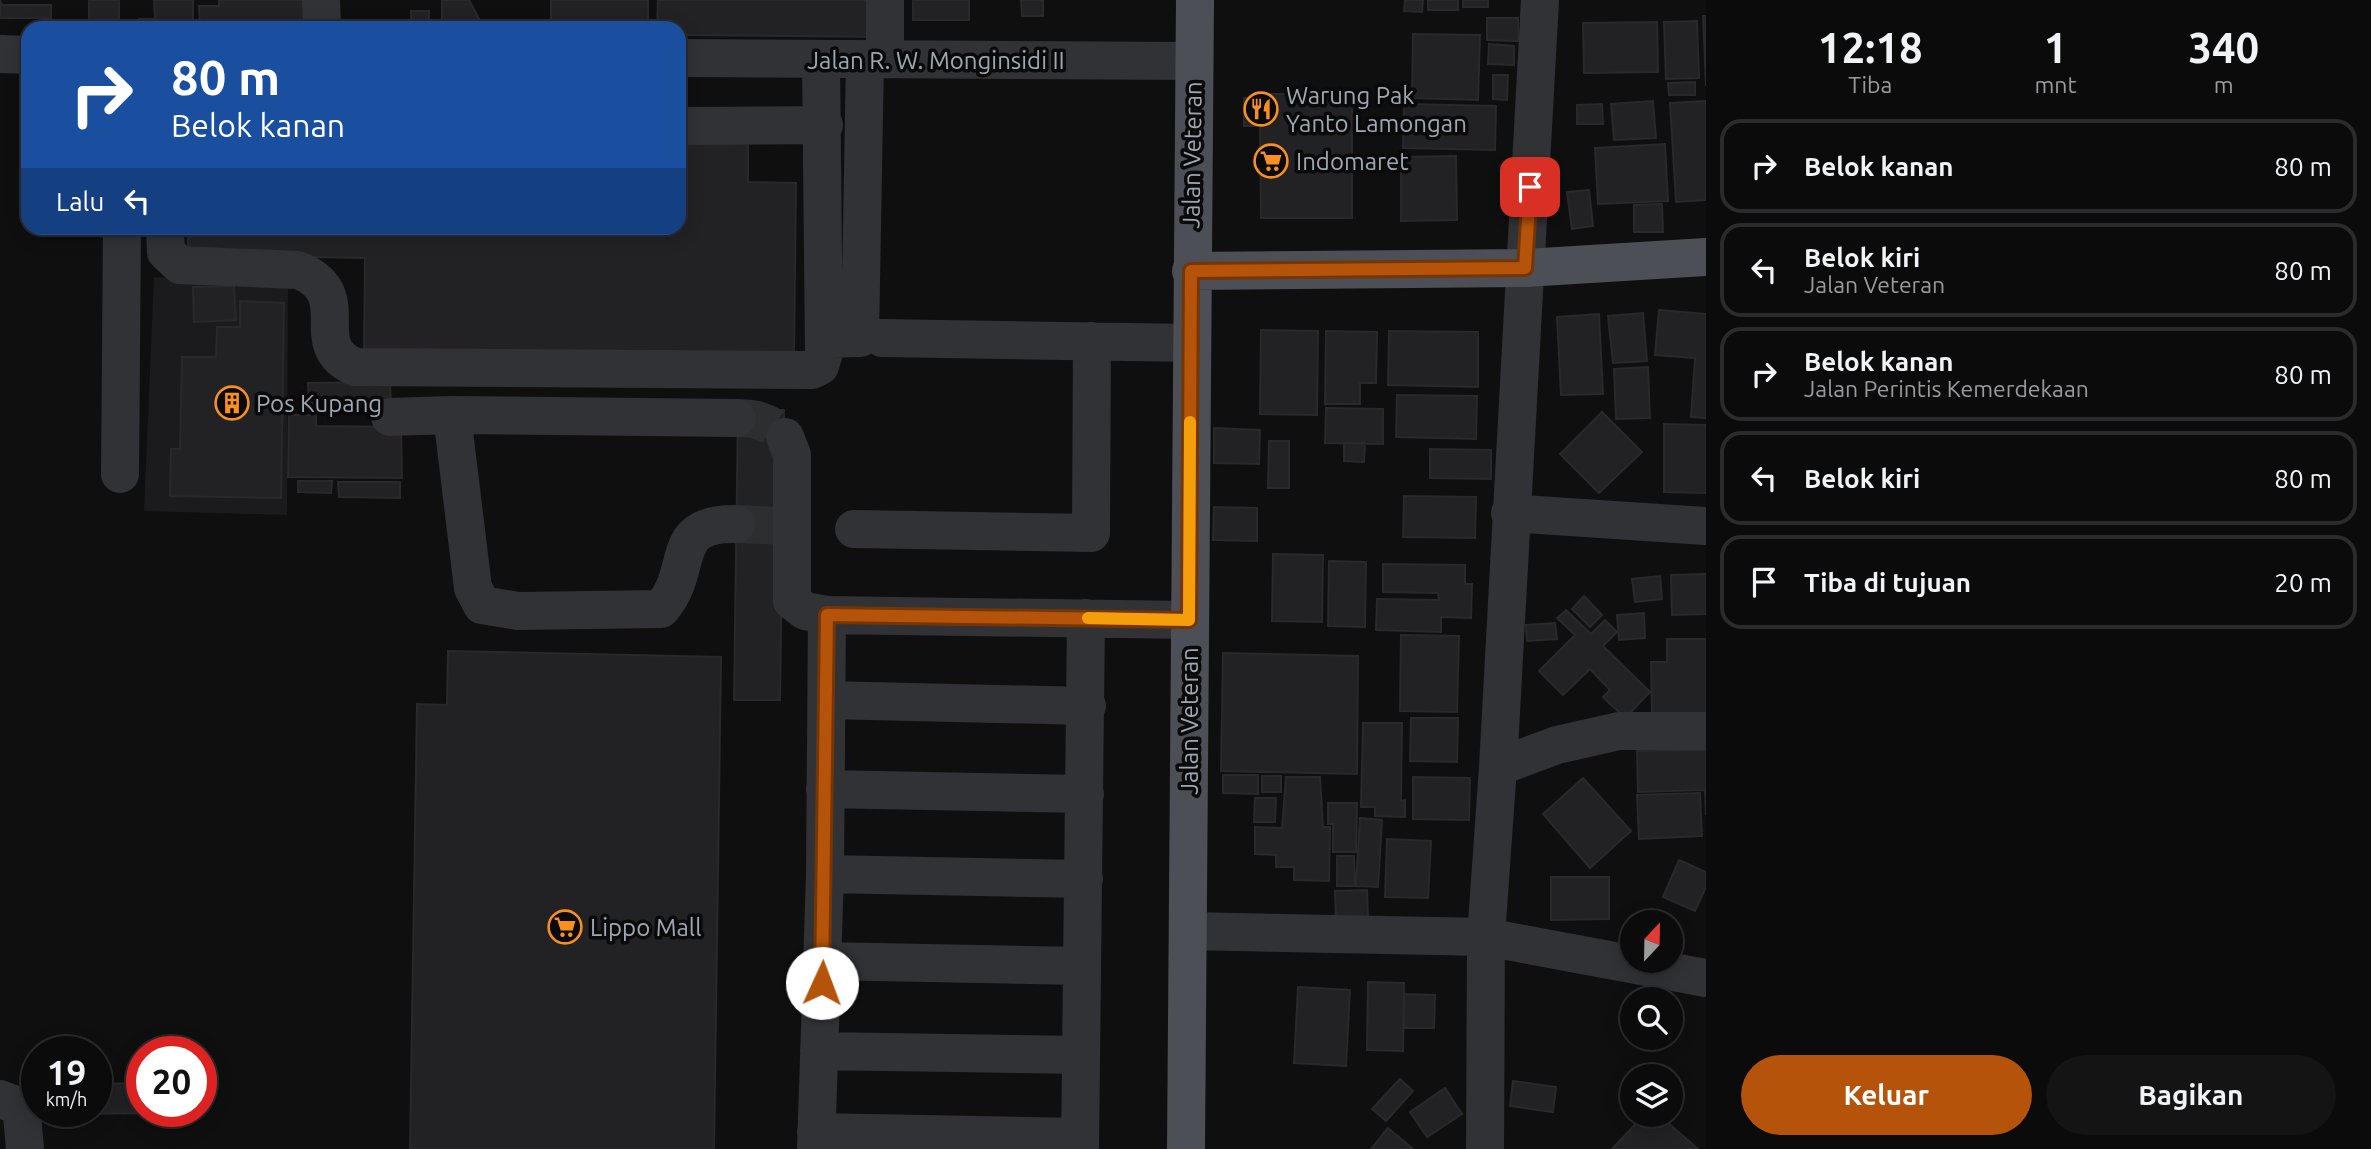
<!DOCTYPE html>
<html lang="id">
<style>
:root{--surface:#0b0b0c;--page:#141415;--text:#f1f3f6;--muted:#9a9b9d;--line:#2b2b2d;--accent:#b45309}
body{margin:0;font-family:Ubuntu,sans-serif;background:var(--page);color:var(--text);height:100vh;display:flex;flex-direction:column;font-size:26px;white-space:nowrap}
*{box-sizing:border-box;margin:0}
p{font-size:23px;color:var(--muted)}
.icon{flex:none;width:38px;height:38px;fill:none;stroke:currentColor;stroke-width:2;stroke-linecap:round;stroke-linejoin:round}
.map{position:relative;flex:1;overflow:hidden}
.side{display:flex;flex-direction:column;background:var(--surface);width:665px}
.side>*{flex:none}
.top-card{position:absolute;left:21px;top:21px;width:665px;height:214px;border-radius:21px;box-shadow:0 4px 18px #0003,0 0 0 2px var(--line);background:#1a4fa0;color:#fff;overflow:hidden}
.needle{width:46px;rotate:22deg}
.fabs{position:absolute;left:1620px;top:910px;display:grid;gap:14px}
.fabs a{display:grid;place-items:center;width:63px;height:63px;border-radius:50%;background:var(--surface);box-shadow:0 4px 18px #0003,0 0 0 2px var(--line);font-size:35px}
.speed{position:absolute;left:21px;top:1036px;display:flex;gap:14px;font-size:35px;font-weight:700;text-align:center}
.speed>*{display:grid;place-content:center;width:91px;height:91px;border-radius:50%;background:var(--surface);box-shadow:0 4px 18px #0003,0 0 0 2px var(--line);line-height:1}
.speed small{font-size:18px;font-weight:400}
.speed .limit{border:10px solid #d22;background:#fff;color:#111}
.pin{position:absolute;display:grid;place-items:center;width:60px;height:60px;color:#fff;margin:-30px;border-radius:14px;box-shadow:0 4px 10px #0006}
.me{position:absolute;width:77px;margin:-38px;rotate:2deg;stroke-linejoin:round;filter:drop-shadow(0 0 5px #0008)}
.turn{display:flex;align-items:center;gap:24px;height:147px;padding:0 35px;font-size:32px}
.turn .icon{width:91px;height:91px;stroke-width:2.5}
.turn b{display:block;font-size:49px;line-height:60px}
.then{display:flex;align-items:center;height:66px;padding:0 35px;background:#0003;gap:14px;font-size:26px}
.eta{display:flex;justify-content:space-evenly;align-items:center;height:119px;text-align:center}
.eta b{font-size:42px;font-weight:700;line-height:49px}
.cta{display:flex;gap:14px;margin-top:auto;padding:14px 35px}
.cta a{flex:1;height:80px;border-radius:42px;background:var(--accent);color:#fff;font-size:28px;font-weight:700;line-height:80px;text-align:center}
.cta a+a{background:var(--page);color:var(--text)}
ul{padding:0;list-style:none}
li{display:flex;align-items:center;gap:21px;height:94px;margin:0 14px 10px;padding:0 21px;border:4px solid var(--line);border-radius:21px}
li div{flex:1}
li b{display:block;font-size:26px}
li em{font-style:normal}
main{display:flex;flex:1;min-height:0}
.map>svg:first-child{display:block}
.built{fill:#1b1b1d}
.building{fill:#222224;stroke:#29292c;stroke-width:2}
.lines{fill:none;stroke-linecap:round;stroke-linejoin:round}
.minor-tunnel{stroke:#2c2e30;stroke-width:38;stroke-dasharray:38 19;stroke-linecap:butt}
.minor{stroke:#303235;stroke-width:38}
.major{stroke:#4c4f55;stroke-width:38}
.route-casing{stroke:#753606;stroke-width:18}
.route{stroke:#b45309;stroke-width:12}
.slow{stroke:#f59e0b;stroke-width:12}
.labels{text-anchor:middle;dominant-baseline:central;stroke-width:7;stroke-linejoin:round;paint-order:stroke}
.street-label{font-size:24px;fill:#9fa8b2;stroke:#0a0a0b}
.poi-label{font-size:24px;fill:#9fa8b2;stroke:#0a0a0b;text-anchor:start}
</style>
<main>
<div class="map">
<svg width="1706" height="1149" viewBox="0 0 1706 1149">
<rect width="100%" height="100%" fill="#0f0f10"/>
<!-- built -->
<path class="built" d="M154 277 288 286 287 515 144 511Z"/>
<!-- building -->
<path class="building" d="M0 0 2 5H51V18H0Z
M89 0H119V19L89 20Z
M154 0H193V28H139V19H155Z
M219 0H305L306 28H200L199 6H219Z
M442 0H469L484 28H442Z
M551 0H648V20H626L627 28H579V24H551Z
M658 0H885V37L679 35V28H657Z
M913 0H969V20H913Z
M1021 0H1043V16H1022Z
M1405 0H1423L1422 12 1404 11Z
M1428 0H1458V10H1428Z
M1463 0H1488V7H1463Z
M411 11H429V28H411Z
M1703 16H1706V86Z
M1487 18H1518V41L1487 40Z
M1697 21 1699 78 1666 79 1664 22Z
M1657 22 1658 72 1584 73 1583 23Z
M1413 34 1480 35 1478 100 1412 98Z
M1489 44 1514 46V65L1488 64Z
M1493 75H1508L1507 100 1493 99Z
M1695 82V95H1669L1668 83Z
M1260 94H1352V218H1261L1260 126H1244V98H1260Z
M1653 101 1656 138 1614 140 1611 104Z
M1706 101V200L1676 202 1670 103Z
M1404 104 1496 106 1495 150 1403 148Z
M1602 104 1603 124H1577V105Z
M679 131 748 132V182L796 183 794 356 364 349 365 258 188 255V228H679Z
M1665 144 1668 201 1598 204 1595 148Z
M1456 156 1457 220 1401 221V157Z
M1589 190 1593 226 1572 229 1567 192Z
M1662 204 1663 232H1634V205Z
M234 286 236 320 194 322 193 287Z
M240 301 284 303 281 498 170 496 171 449H180L182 357H216L217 327H240Z
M1659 310 1706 314V418L1691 417 1695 358 1655 355Z
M1643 313 1647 361 1613 363 1608 316Z
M1599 314 1603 394 1561 395 1557 317Z
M1261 330 1318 331 1317 415 1260 414Z
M1326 331 1377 332 1376 383H1360V404H1325Z
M1389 331 1478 332V387L1388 385Z
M1648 367 1650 418 1616 419 1614 369Z
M390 382 391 404 309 405 308 383Z
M1397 395 1477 396 1476 439 1396 437Z
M1326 408 1383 409V444L1325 443Z
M738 409 784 410 780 700H734Z
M1602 412 1642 452 1599 493 1560 454Z
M289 415H316V426L401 427 402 478 288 477Z
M1664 424 1706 425V493L1664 492Z
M1214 428 1260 430 1259 464 1214 463Z
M1269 441H1289V488H1268Z
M1344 443H1365L1364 462 1344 461Z
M1430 449 1491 450V479L1430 478Z
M298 481H332L331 493 298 492Z
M338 482H400V498L339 497Z
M1404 496 1476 497 1475 538 1403 537Z
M1214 507 1257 508V541L1213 540Z
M1273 554 1323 555 1322 622 1272 621Z
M1329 561 1366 562 1365 627 1328 626Z
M1383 564 1465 565V584H1472L1471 618 1441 617V632L1376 630 1377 599 1439 600 1438 593 1383 592Z
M1706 574V614L1672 615 1671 575Z
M1660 576 1662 599 1635 602 1632 579Z
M1584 596 1602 615 1590 627 1572 609Z
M1566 610 1591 634 1605 620 1617 632 1603 646 1650 692 1625 718 1603 697 1610 690 1590 669 1563 695 1539 671 1575 635 1557 618Z
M1644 613 1645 638 1619 640 1617 615Z
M1555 623 1557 639 1527 641 1526 625Z
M1401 635 1459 636 1457 712 1400 711Z
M1667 639H1706V715H1652L1651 662H1667Z
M448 651 721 657 714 1149H410L417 704 447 705Z
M1223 653 1358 656 1357 774 1221 771Z
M1411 718H1458L1457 762 1410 761Z
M1363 723H1402L1401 801 1405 800V817L1375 816V807H1361Z
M1706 750V815L1705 790 1638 792 1637 751Z
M1223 775H1258V794L1223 793Z
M1262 776H1281V792H1262Z
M1286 777H1320L1323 827H1330L1329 881 1294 880V867H1276V855L1255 854V827L1282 828Z
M1413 777 1470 778 1469 820 1413 819Z
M1583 778 1631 831 1590 868 1543 814Z
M1700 793 1702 836 1639 839 1637 795Z
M1255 798H1276L1275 822H1254Z
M1328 803H1357L1356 852H1333V824H1328Z
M1360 818 1382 820 1378 887 1356 886Z
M1387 839 1431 841 1428 898 1385 897Z
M1337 856H1354L1355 886H1337Z
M1679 860 1706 872V887L1695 911 1663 897Z
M1551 877H1609V919L1551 920Z
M1367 890 1368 917 1336 918 1335 891Z
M1368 982 1404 983 1403 1051 1367 1050Z
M1298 987 1350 990 1346 1066 1294 1063Z
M1404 994 1435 995 1434 1028H1404Z
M1400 1079 1413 1091 1386 1121 1372 1109Z
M1513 1081 1556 1087 1553 1112 1510 1106Z
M142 1083V1111L172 1113 46 1114V1111H96V1084Z
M1445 1088 1462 1114 1427 1137 1410 1112Z
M1644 1115H1659L1698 1149H1612Z
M1388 1128 1413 1149H1371Z"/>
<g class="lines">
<!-- minor-tunnel -->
<path class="minor-tunnel" d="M737 418C758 418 769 422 785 437
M736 524 783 526"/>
<!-- minor -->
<path class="minor" d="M321 0 322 28
M885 0V59
M0 54 28 55
M679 58 1193 61
M679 126 824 125
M165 228 166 252 180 265 298 270C360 295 302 344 355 367L812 370 820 366 824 353 821 59
M882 338 1191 343
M824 339 860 338 865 60
M452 415 473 588 482 605 518 611 661 609C696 569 666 523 736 524
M390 417 452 415 737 418
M785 437 792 455V601L805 611 827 615 1189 620
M120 474 122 228
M1510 513 1706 526
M854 529 1091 533 1092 341
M827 700 1087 706
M1498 767 1557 745 1619 731H1706
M825 789 1085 794
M825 874 1084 879
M1189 931 1486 937 1498 767 1540 0
M823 961 1082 966
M819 1051 1081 1055
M0 1099 16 1105 22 1115 25 1149
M816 1132 1080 1137
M816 1149 825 874 827 615
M1080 1149 1086 618
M1485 1149 1486 937 1706 978"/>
<!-- major -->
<path class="major" d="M1191 271 1525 268 1706 257
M1186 1149 1195 0"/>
</g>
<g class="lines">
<defs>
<path id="route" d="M822 983 827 615 1189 620 1191 271 1525 268 1530 187"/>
</defs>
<!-- route casing -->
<use href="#route" class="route-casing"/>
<!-- route -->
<use href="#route" class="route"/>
<!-- slow -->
<path class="slow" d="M1088 618 1189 620 1190 422"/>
</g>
<!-- icons -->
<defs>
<symbol id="restaurant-ring" viewBox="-11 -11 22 22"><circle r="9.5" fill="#0a0a0b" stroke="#f88f1f" stroke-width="1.5"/><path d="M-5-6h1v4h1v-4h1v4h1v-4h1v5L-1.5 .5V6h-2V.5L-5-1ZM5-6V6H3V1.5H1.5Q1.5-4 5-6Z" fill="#f88f1f"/></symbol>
<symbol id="supermarket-ring" viewBox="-11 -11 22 22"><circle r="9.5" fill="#0a0a0b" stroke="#f88f1f" stroke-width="1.5"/><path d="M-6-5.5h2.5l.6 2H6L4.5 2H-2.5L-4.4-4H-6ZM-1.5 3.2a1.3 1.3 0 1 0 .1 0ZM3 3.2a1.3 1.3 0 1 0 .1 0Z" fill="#f88f1f"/></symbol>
<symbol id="building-ring" viewBox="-11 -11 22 22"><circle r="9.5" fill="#0a0a0b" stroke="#f88f1f" stroke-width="1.5"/><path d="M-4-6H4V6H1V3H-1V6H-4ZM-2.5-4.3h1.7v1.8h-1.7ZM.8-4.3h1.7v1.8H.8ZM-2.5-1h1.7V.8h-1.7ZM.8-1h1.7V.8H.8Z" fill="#f88f1f"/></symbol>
</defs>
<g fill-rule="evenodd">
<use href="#restaurant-ring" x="1242" y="90" width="38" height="38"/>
<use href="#supermarket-ring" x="1252" y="142" width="38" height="38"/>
<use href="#building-ring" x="213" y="384" width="38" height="38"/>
<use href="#supermarket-ring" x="546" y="908" width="38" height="38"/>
</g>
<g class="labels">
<!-- street labels -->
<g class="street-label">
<text x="936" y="60">Jalan R. W. Monginsidi II</text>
<text transform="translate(1192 155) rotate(-89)">Jalan Veteran</text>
<text transform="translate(1189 721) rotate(-90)">Jalan Veteran</text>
</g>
<!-- poi labels -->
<g class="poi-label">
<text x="1286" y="95">Warung Pak<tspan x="1286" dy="28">Yanto Lamongan</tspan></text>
<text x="1296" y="161">Indomaret</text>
<text x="256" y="403">Pos Kupang</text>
<text x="590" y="927">Lippo Mall</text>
</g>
</g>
</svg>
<div class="fabs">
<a><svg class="needle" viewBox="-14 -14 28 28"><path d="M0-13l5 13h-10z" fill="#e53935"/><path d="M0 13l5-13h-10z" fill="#9a9b9d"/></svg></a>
<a><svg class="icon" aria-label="search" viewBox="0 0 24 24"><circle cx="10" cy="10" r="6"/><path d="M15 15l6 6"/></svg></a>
<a><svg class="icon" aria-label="layers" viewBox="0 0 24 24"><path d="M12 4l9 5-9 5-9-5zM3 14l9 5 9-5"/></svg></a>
</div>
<div class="speed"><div>19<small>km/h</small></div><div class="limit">20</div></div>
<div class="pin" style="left:1530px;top:187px;background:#d93025"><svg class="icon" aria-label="arrive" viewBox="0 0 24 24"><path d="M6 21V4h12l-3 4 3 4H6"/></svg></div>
<svg class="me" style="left:822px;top:983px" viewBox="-20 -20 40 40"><circle r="19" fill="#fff"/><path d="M0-13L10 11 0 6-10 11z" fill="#b45309"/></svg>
<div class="top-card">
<div class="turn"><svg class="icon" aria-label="right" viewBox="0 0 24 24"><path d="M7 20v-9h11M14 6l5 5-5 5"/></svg><div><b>80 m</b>Belok kanan</div></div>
<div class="then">Lalu<svg class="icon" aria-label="left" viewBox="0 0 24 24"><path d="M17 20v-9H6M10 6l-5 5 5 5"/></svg></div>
</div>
</div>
<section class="side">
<div class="eta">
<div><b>12:18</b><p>Tiba</p></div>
<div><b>1</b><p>mnt</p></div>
<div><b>340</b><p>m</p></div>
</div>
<ul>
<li><svg class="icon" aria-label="right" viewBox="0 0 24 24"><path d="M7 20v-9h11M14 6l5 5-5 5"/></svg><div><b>Belok kanan</b></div><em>80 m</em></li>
<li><svg class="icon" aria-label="left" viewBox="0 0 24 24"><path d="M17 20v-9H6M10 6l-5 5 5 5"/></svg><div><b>Belok kiri</b><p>Jalan Veteran</p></div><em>80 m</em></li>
<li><svg class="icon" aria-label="right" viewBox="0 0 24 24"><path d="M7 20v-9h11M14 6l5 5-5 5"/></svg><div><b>Belok kanan</b><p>Jalan Perintis Kemerdekaan</p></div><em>80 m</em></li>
<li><svg class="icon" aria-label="left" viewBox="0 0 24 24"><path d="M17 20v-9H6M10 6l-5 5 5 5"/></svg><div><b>Belok kiri</b></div><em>80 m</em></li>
<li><svg class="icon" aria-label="arrive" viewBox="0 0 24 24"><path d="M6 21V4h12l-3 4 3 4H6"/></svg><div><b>Tiba di tujuan</b></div><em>20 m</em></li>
</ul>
<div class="cta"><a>Keluar</a><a>Bagikan</a></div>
</section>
</main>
